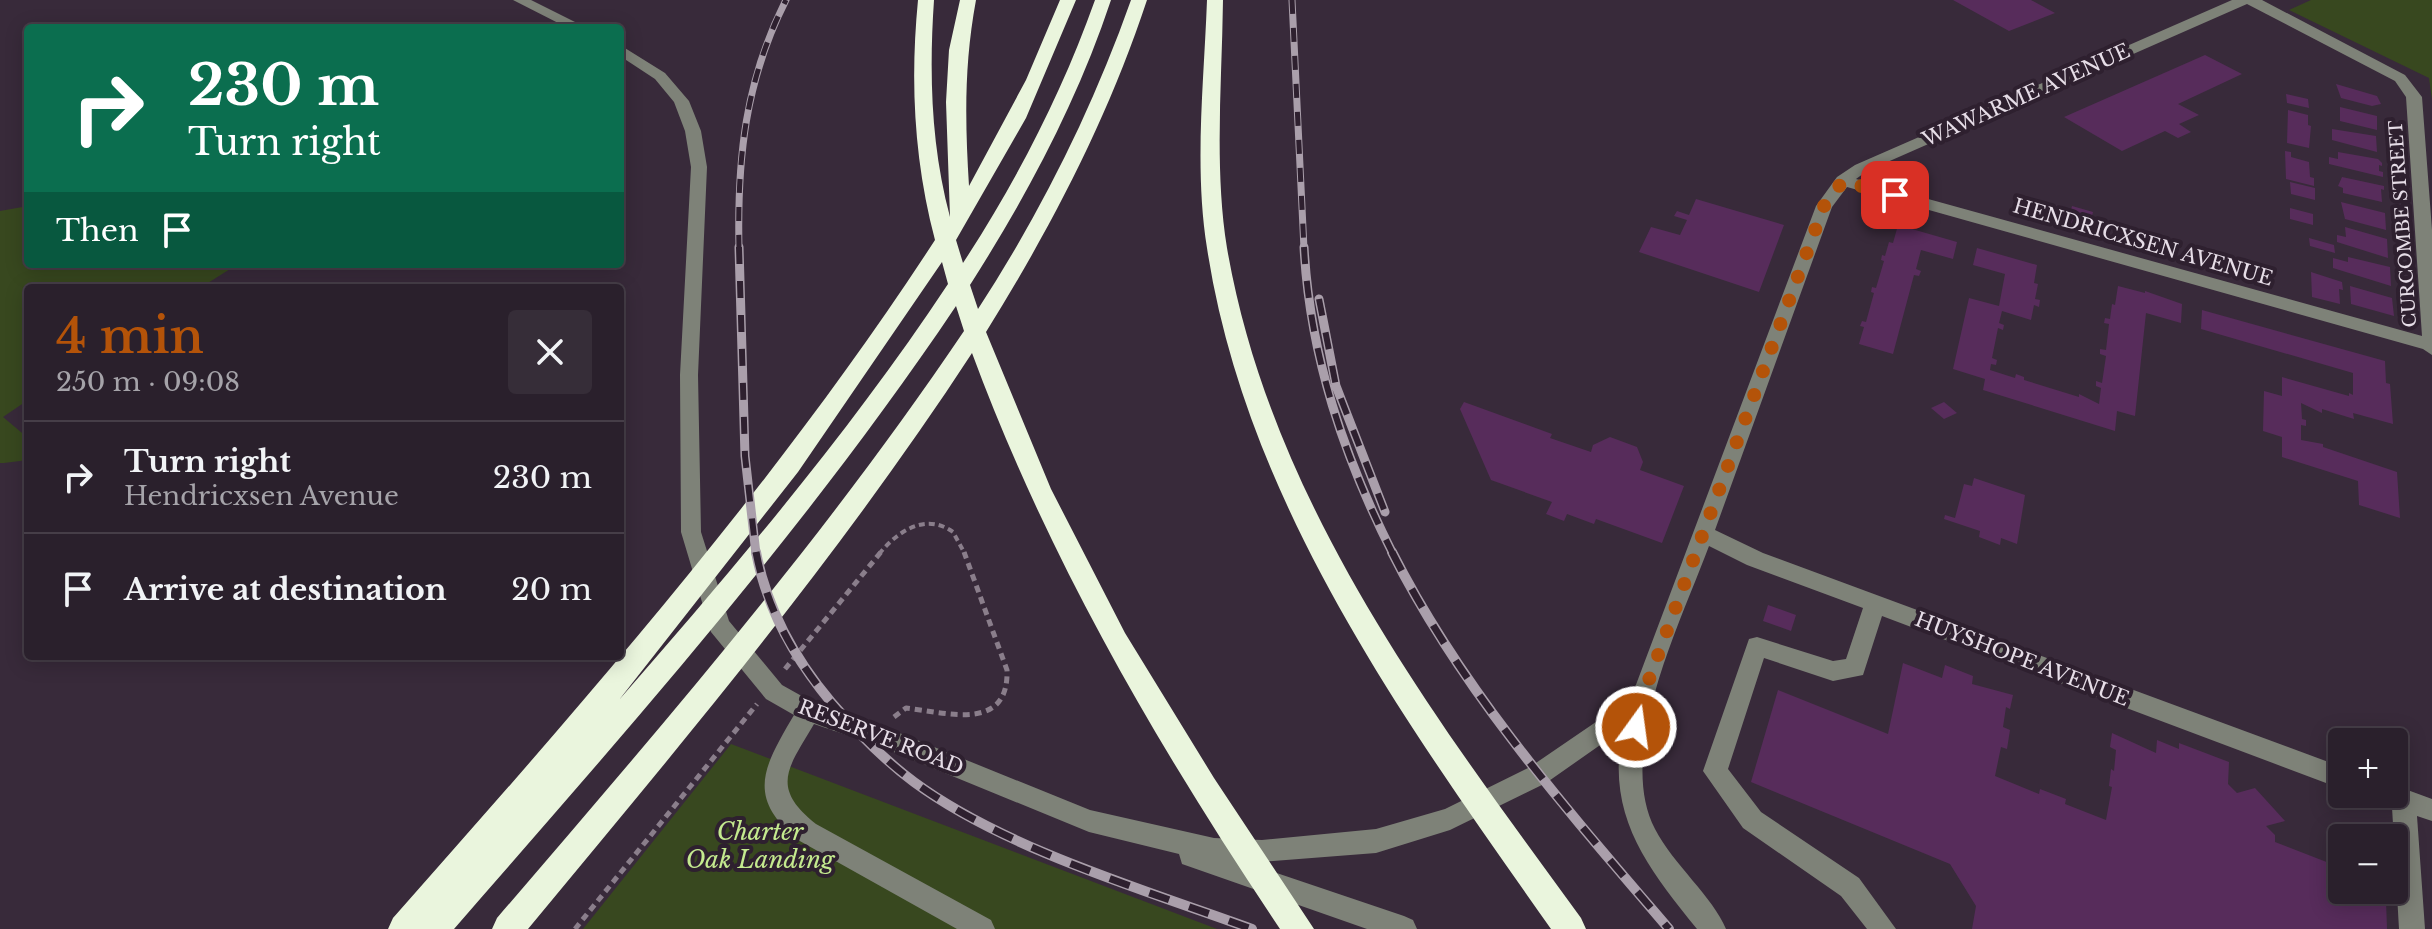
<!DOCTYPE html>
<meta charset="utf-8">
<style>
:root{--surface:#2a202c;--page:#362d38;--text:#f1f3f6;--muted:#a5a3a9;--line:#463e48;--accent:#b45309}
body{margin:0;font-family:"Libre Baskerville",serif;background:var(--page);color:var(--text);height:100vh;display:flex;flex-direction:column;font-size:30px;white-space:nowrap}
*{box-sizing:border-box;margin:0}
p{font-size:26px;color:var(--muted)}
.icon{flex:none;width:44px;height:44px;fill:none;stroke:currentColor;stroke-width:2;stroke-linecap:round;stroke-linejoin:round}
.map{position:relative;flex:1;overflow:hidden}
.sheet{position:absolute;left:24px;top:284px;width:600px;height:376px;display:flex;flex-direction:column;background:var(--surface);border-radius:8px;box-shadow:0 4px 20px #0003,0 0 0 2px var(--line)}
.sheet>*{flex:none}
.guide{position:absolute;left:24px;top:24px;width:600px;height:244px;border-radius:8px;box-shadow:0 4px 20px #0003,0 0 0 2px var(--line);background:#0b6e4f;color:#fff;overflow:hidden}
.buttons{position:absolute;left:2328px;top:728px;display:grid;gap:16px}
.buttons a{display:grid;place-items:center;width:80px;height:80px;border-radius:8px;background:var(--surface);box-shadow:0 4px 20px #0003,0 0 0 2px var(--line);font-size:40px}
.pin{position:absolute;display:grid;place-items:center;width:68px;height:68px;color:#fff;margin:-34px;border-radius:16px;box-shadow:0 4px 12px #0006}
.me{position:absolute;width:88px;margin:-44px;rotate:14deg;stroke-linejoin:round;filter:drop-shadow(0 0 6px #0008)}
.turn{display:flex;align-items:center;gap:28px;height:168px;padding:0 32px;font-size:36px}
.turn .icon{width:104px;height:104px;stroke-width:2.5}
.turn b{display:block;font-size:56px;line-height:68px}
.then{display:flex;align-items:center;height:76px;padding:0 32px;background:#0003;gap:16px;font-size:30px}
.round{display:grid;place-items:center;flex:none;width:84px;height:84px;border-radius:8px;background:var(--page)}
.overview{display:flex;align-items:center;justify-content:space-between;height:136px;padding:0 32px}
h1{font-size:48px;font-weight:600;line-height:60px;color:var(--accent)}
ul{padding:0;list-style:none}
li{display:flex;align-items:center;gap:24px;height:112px;padding:0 32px;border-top:2px solid var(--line)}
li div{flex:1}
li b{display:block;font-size:30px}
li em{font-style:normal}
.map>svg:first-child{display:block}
.green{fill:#38481f}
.building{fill:#572c5b}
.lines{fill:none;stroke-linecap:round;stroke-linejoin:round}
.path-far1{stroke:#8a7e8b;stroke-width:4;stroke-dasharray:6 4;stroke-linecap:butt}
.path{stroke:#8a7e8b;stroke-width:5;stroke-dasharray:7 5;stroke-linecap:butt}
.minor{fill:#7e8278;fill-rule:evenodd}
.highway{fill:#eaf5dd;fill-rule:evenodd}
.rail-far2-casing{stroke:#aa9fab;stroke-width:7}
.rail-far1-casing{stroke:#aa9fab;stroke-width:9}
.rail-casing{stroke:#aa9fab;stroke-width:10}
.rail-far2{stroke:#2e202f;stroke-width:5;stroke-dasharray:14;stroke-linecap:butt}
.rail-far1{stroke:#2e202f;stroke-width:6;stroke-dasharray:17;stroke-linecap:butt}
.rail{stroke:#2e202f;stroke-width:7;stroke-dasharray:21;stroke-linecap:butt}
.route{stroke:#b45309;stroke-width:14;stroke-dasharray:0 25.2}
.labels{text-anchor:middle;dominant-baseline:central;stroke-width:8;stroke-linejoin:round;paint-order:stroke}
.far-street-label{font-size:18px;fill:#e6dde7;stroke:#2e202f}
.street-label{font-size:20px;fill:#e6dde7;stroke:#2e202f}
.near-park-label{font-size:24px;font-style:italic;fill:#c4ea8f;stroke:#2e202f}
</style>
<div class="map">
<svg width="2432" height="929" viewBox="0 0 2432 929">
<rect width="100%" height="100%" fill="#382a3a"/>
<!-- green -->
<path class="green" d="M2311 0H2432V99L2429 78 2289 10Z
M28 206V264H238L200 288H28V400L3 417 28 438V460L4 463H0V211Z
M731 744 1217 929H583Z"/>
<!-- building -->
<path class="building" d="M1953 0H2031L2055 13 2009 31Z
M2205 55 2242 74 2178 104 2199 115 2179 124 2191 132 2178 138 2165 131 2122 151 2064 117Z
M2336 84 2377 96 2381 104 2372 106 2341 98Z
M2286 94 2308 99 2309 108 2287 103Z
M2340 107 2377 116V130L2340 121Z
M2288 110 2308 115V125L2311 126 2309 148 2287 143Z
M2332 129 2376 136 2377 152 2332 140Z
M2285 151 2291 152V157L2309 162 2310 177 2314 178V186L2286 179Z
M2338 152 2378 159 2382 163V166L2379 165V171L2383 172V177L2329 164V157L2338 159Z
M2342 177 2384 186V190L2381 189 2382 202 2343 193V188L2338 186Z
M2290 182 2315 188V200L2291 194Z
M1696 199 1784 225 1759 292 1639 252 1651 227 1680 235 1687 220 1674 216 1677 211 1689 215Z
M2040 201 2071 210 2072 206 2093 212 2091 220 2097 222 2096 231 2038 215 2039 208 2043 209Z
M2341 202 2385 213 2386 230 2345 219Z
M2290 208 2313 214V225L2290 219Z
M1898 225 1957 242 1953 259 1921 250 1916 269 1921 271 1919 276 1914 275 1893 354 1859 344 1864 327 1860 326 1862 321 1866 322 1874 293 1871 292 1872 287 1876 288 1884 261 1881 260 1882 255 1885 256 1889 242 1893 243Z
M2345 227 2387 239 2388 258 2337 242V235L2346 237Z
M2309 238 2334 245 2335 253 2310 246Z
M1977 248 2037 265 2034 283 2038 284 2035 299 2040 300 2039 307 2034 305 2031 320 2002 311 1999 323 2004 325 2003 330 1998 328 1992 358 1997 360 1996 365 1991 364 1990 370 2015 378 2016 374 2024 377V380L2079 397V394L2099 404 2101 388 2096 386V381L2102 383 2106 356 2100 354V349L2106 350 2109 324 2104 323 2105 318 2110 319 2112 304 2115 305 2118 286 2145 293V291L2182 304 2181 323 2146 313 2135 416 2117 411 2115 431 1983 390 1985 379 1953 369 1969 298 1999 306 2005 274 1973 265Z
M2348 257 2390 267 2391 286 2333 268V258L2348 262Z
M2311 272 2342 282 2343 290 2339 289 2340 304 2312 297Z
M2350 286 2392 298 2394 316 2351 304Z
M2202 310 2385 361 2386 383 2390 384 2393 424 2353 413 2354 419 2322 409V413L2301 403 2302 419 2306 420V426L2301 425V440L2323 444V447L2397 472 2400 518 2359 505 2358 481 2282 457V437L2263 431 2264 391 2282 396V377L2349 396V393L2353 395V373L2201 329Z
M1464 402 1552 434 1550 438 1591 452 1593 445 1610 437 1637 447 1643 462 1640 470 1684 486 1662 543 1596 519 1594 524 1567 514 1564 521 1546 514 1552 502 1491 480 1460 409Z
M1944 402 1957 413 1944 419 1931 408Z
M1974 478 2025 495 2017 544 2001 538 2000 545 1979 537 1980 531 1944 519 1945 515 1955 518 1964 484 1972 486Z
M1768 605 1796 615 1791 631 1763 621Z
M1903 663 1942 678 1945 665 1973 676 1972 684 2013 695 2010 709 2006 707 2003 727 2010 730 2007 749 2001 747 1995 776 2039 794 2040 789 2066 799 2065 804 2106 820 2112 787 2109 786 2111 769 2114 771 2116 750 2110 747 2112 733 2156 753 2157 740 2179 749V743L2229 762 2228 784 2237 793 2255 788 2285 821 2266 826 2275 835V842L2342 868V890L2393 891V902L2386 900 2387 929H1972L1976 906 1950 864 1751 782 1778 690 1888 734Z"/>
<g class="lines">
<!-- path-far1 -->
<path class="path-far1" d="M879 554C897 532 925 512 953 532L965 554"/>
<!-- path -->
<path class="path" d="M785 669 881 552
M894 717 906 708C948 713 1009 732 1007 670L964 552
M575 929 757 704"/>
<!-- minor -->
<path class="minor" d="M513 0H531L587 28H568Z
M2232 0H2262L2405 75 2422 97 2432 230V355L2423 349 1847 187 1832 207 1715 530 1763 553 2342 767V789L1882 616 1863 675 1833 681 1764 658 1728 769 1761 812 1859 878 1896 929H1867L1841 896 1743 828 1703 771 1749 639 1757 637 1833 661 1846 659 1863 608 1747 565 1709 546C1681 622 1615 752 1655 829 1673 864 1713 897 1726 929H1697C1646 866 1605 814 1623 729L1546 783 1450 830 1376 853 1247 863 1404 916 1413 920 1417 929H1367L1182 864 1179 854 1089 832 879 746 814 724C789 767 769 787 816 824L991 920 995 929H957L798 840C745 797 764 766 794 715L766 699 711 632 681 532 680 375 691 167 685 131 674 102 655 79 620 56V45L665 73 689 101 701 131 707 167 698 375 701 532 729 621 782 685 816 704 892 730 1090 810 1214 838 1262 840 1376 829 1445 809 1530 767 1631 698 1816 206 1837 177 1855 165ZM2247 4 2395 81 2406 97 2422 336 1856 179 1867 171Z
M2394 785 2432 799V821L2417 816 2425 929H2399L2392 807 2378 802 2375 794H2394Z"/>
<!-- highway -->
<path class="highway" d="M918 0H934C929 74 931 146 950 217L946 102 949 50 960 0H976C964 65 965 121 969 186L1026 80 1060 0H1076L1026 118 956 240 963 263C1017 180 1062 93 1095 0H1111C1077 102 1028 194 970 285L978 309C1041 212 1092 110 1131 0H1147C1108 118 1052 226 986 332L1051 489 1125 633 1214 778 1314 929H1280C1158 747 1048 559 972 353 839 557 683 742 528 929H492L497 918C660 728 824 539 964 331L956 306C807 528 629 728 454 929H388L393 918C585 701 777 483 935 240 914 160 910 82 918 0ZM942 262 948 284C850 432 735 567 619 700L798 472Z
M1207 0H1223C1222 82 1214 167 1227 248 1271 503 1433 715 1581 918L1586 929H1551C1406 723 1246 504 1207 248 1194 167 1204 82 1207 0Z"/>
<defs>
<path id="rail-far2" d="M1292 0 1304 249
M739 249C737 159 745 81 786 0"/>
<path id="rail-far1" d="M739 247 745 456 756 554
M1304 247C1310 357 1344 457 1393 554
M1319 299 1336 386 1385 512"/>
<path id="rail" d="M756 552C767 610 794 658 831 702 856 731 883 759 914 782 1005 849 1145 890 1252 929
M1392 552C1462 691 1568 811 1669 929"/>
</defs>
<!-- rail-far2 casing -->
<use href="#rail-far2" class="rail-far2-casing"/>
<!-- rail-far1 casing -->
<use href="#rail-far1" class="rail-far1-casing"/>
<!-- rail casing -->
<use href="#rail" class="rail-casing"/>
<!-- rail-far2 -->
<use href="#rail-far2" class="rail-far2"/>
<!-- rail-far1 -->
<use href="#rail-far1" class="rail-far1"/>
<!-- rail -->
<use href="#rail" class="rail"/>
</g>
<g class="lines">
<!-- route -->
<path class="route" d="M1636 727 1640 704 1824 206 1843 181 1895 195"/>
</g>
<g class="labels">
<!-- far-street labels -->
<g class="far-street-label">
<text transform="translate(2403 224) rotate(-94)">CURCOMBE STREET</text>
</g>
<!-- street labels -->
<g class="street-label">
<text transform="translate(2026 95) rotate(-24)">WAWARME AVENUE</text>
<text transform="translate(2143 242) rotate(16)">HENDRICXSEN AVENUE</text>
<text transform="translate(2022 659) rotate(21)">HUYSHOPE AVENUE</text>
<text transform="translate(881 737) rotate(21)">RESERVE ROAD</text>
</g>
<!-- near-park labels -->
<g class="near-park-label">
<text x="760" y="831">Charter<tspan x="760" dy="28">Oak Landing</tspan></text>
</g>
</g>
</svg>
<div class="buttons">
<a>+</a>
<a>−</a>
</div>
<div class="pin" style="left:1895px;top:195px;background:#d93025"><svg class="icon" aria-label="arrive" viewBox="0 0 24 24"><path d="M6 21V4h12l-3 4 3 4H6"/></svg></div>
<svg class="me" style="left:1636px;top:727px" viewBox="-20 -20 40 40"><circle r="17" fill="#b45309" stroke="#fff" stroke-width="3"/><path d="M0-11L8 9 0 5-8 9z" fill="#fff"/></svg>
<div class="guide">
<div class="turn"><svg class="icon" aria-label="right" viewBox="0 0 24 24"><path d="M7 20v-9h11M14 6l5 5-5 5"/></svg><div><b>230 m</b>Turn right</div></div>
<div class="then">Then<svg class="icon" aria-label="arrive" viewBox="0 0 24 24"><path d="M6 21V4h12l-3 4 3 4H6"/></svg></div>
</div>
<section class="sheet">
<div class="overview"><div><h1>4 min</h1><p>250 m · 09:08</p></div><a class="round"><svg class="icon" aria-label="close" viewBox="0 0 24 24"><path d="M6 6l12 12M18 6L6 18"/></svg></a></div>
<ul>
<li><svg class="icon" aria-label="right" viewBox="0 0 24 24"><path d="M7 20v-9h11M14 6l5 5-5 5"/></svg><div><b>Turn right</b><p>Hendricxsen Avenue</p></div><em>230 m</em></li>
<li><svg class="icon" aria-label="arrive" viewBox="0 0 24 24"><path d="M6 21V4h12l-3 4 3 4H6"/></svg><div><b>Arrive at destination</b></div><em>20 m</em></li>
</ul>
</section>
</div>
